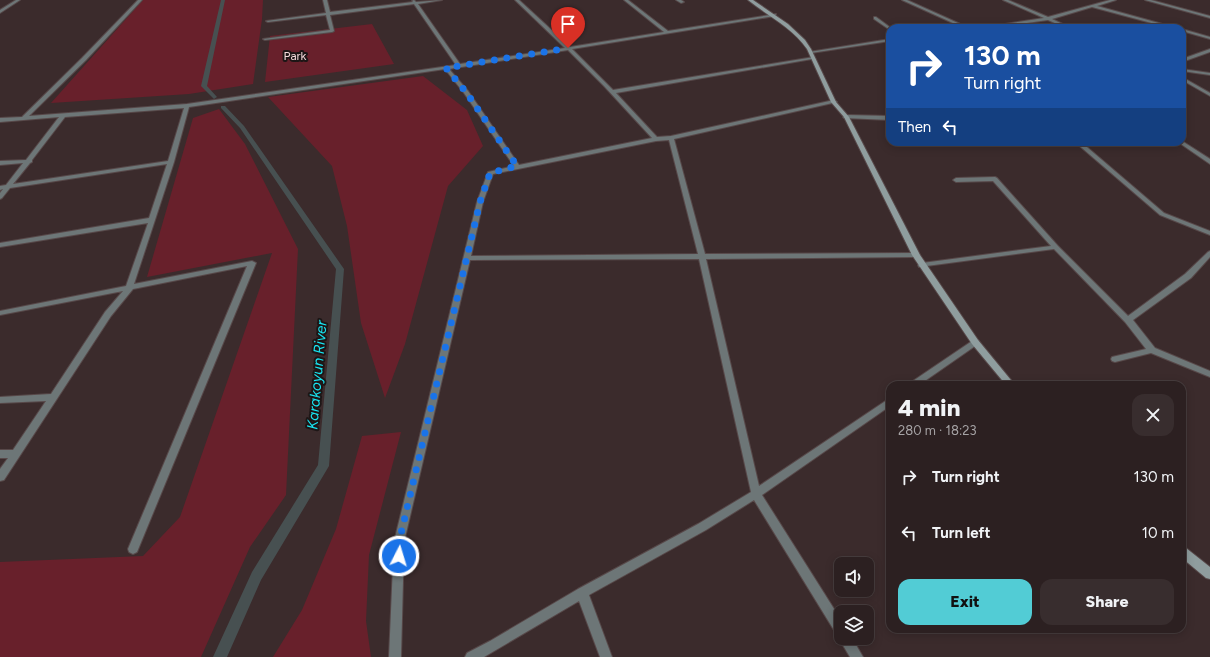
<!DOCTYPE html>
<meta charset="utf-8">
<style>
:root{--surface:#2c2021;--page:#382d2e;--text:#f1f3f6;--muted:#a6a3a5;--line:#483e3f;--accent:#52ccd5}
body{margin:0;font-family:Figtree,sans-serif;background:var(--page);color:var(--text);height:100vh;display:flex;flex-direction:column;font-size:15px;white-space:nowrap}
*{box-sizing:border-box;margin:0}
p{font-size:13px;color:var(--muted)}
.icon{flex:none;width:22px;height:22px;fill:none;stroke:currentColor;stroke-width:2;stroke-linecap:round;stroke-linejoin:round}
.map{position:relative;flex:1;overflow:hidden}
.details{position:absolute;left:886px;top:381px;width:300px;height:252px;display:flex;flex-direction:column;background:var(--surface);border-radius:12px;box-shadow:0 2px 10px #0003,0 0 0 1px var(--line)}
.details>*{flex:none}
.hud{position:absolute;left:886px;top:24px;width:300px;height:122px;border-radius:12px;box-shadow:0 2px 10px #0003,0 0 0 1px var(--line);background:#1a4fa0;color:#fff;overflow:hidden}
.controls{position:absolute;left:834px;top:557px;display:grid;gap:8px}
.controls a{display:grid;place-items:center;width:40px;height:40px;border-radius:8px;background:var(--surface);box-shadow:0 2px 10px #0003,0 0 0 1px var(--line);font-size:20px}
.pin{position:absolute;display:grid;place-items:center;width:34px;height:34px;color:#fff;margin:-41px -17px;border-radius:50% 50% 50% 0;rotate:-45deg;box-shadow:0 0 4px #0007}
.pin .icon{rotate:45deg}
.me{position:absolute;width:44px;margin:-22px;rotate:5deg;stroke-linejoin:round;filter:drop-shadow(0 0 3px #0008)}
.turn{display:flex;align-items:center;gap:14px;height:84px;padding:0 12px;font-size:18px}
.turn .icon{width:52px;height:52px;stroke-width:2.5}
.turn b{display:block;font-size:28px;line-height:34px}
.then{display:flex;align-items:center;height:38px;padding:0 12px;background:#0003;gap:8px;font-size:15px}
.round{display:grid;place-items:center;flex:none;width:42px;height:42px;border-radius:12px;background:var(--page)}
.headline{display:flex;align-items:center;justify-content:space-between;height:68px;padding:0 12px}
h1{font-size:24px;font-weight:800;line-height:30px}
.cta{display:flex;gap:8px;margin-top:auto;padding:8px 12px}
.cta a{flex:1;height:46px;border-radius:12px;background:var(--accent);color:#111;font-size:16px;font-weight:800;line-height:46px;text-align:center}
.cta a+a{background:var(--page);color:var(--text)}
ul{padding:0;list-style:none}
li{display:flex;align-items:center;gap:12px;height:56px;padding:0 12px}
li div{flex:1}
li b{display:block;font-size:15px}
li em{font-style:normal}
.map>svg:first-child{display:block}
.green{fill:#68202b}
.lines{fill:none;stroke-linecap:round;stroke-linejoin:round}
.stream{fill:#475051;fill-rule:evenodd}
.street-casing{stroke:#574849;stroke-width:2}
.secondary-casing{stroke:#574849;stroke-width:2}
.street{fill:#6d7677;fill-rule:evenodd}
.secondary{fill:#8f9d9e;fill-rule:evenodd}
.route{stroke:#1a73e8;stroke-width:7;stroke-dasharray:0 12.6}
.labels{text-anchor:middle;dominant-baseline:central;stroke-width:4;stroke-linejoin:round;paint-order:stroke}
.far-park-label{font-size:12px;fill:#f3d9da;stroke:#1d1616}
.water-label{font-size:15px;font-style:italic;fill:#18e5f2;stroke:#1d1616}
</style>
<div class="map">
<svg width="1210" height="657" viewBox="0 0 1210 657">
<rect width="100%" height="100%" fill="#3b2b2c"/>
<!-- green -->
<path class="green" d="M143 0H263L262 19 253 84 189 94 51 103Z
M372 24 394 64 265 82 270 36Z
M423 76 467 110 483 146 448 186 405 344 385 398 361 323 347 226 332 166 268 97Z
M219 109 245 144 298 249 286 495 250 547 201 657H0V562L143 556 180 517 272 253 147 277 193 118Z
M401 432 369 555 366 621 371 657H273L302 610 336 529 362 436Z"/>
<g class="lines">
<!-- stream -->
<path class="stream" d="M221 0H225L207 86 217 97 214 99 201 86Z
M221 106H225L244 126 344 269 329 466 261 580 227 657H213L252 572 318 465 336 269 240 128 221 108Z"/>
<defs>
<path id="street" d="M16 0H20L0 13V10Z
M138 0H142L86 60 29 116 187 104 456 65 414 4 330 15 334 31 332 32 265 40 263 39 330 30 326 15 268 22 266 21 326 13 323 0H327L330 12 413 2 412 1 414 0 416 2 442 0 418 4 460 64 565 48 515 0H519L570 47 664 32 624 0H628L668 31 776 14 775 16 572 49 613 90 814 57V58L812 59 616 93 657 137 671 136 834 100 837 102 674 139 705 254 916 253 920 255 916 257 706 259 759 486 890 398V406L762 495 841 620V638H852L863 657H850L841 642 840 636 837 635 754 500 706 530 589 595 612 657H600L579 601 484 657H465L467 653 490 641 578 589 698 524 751 492 699 259 470 260 404 542 401 657H389L394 542 477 202 488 172 514 166 464 93 445 69 189 107 174 162 134 284 252 261 256 263 137 552 133 554 129 552 128 549 247 266 133 289 111 316 4 480 0 481V469L8 458H0V450H13L46 401 0 403V397L51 394 105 312 123 291 0 315V311L126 286 148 223 0 247V243L149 218 167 164 10 188 2 198 0 199V193L3 189 0 190V186L6 185 23 163 0 165V161L26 160 59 117 0 122V118L22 117 82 58ZM568 50 604 86 652 138 519 165 468 91 449 69ZM184 108 168 161 13 184 30 163 32 162V160L65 117ZM669 140 698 254 471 256 483 202 493 174 656 141Z
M676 0H681L684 2 681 3Z
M902 0H907L969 28H964Z
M1003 0H1008L1048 17 1110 0H1116L1097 6 1177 28H1170L1092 7 1052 19 1071 28H1066L1048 20 990 28H979L1044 18Z
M1145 0H1151L1210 16V18Z
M874 17H876L891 28H890V30L874 19Z
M1182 29 1210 37V39L1182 31Z
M890 39V41L811 53 809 52Z
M1210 49V52L1182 62V59Z
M1182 69 1210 73V75L1182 71Z
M1182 77 1210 93V96L1182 80Z
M846 115 890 116V120L844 118 843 117Z
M1182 141 1210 159V164L1178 142H1182Z
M1075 142H1081L1164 213 1210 231V235L1160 215Z
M995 177 997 178 1058 246 1128 316 1185 274 1208 252 1210 251V257L1191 278 1133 320 1155 348 1210 371V377L1151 353 1115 362 1112 361 1111 359 1112 357 1146 349 1125 322 1054 249 919 267 918 265 922 263 1051 246 993 181 956 182 953 180 956 178Z
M975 339 978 340 979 342 978 344 919 385H909L910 383Z"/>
<path id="secondary" d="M748 0H753L788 24 805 40 811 49 836 102 849 117 920 255 978 340 1015 385H1006L972 344 912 255 844 117 831 102 807 49C792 27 769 17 748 0Z
M1182 546 1186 548 1210 567V579L1206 578 1182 558Z"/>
</defs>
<!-- street casing -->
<use href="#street" class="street-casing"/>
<!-- secondary casing -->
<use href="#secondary" class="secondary-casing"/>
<!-- street -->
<use href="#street" class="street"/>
<!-- secondary -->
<use href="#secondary" class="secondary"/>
</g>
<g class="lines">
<!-- route -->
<path class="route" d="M399 556V542L480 202 490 173 517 166 466 92 446 68 568 48"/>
</g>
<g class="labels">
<!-- far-park labels -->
<g class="far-park-label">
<text x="295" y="56">Park</text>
</g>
<!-- water labels -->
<g class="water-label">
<text transform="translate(317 375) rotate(-85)">Karakoyun River</text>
</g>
</g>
</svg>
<div class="controls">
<a><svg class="icon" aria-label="sound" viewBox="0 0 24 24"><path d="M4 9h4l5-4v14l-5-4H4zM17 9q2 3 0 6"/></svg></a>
<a><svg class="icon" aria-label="layers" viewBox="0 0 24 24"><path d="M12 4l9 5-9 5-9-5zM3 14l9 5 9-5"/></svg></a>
</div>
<div class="pin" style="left:568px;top:48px;background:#d93025"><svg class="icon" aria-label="arrive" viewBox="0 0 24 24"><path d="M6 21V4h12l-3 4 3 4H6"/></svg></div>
<svg class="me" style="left:399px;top:556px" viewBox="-20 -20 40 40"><circle r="17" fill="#1a73e8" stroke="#fff" stroke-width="3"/><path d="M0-11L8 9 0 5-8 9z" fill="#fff"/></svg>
<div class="hud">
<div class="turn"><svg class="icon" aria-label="right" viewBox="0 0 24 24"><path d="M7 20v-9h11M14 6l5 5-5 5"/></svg><div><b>130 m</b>Turn right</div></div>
<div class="then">Then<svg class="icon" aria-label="left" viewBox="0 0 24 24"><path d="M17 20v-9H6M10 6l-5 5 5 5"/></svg></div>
</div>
<section class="details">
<div class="headline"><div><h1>4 min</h1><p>280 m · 18:23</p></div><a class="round"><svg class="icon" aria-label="close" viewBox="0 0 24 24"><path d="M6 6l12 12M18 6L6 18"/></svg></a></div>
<ul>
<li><svg class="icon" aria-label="right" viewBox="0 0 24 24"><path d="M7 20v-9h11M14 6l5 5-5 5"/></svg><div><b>Turn right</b></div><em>130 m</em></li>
<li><svg class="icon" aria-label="left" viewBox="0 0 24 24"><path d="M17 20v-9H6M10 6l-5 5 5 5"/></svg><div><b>Turn left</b></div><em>10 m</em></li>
</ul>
<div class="cta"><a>Exit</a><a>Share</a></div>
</section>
</div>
